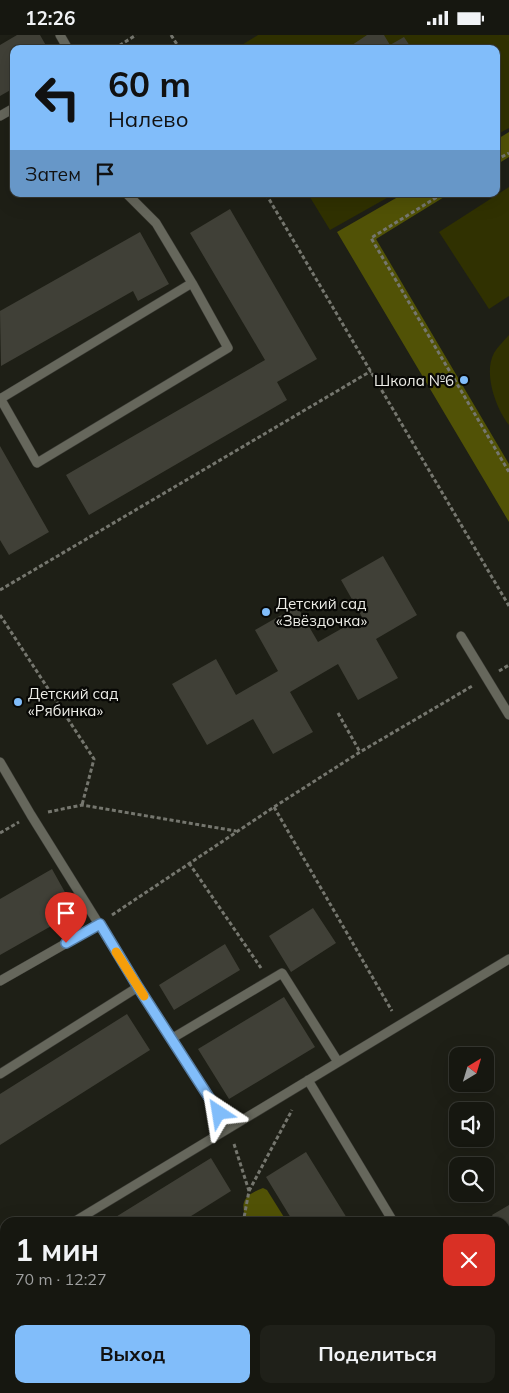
<!DOCTYPE html>
<html lang="ru">
<meta charset="utf-8">
<style>
:root{--surface:#161710;--page:#1f2019;--text:#f1f3f6;--muted:#9e9f9f;--line:#353630;--accent:#81bdfa}
body{margin:0;font-family:Mulish,sans-serif;background:var(--page);color:var(--text);height:100vh;display:flex;flex-direction:column;font-size:19px;white-space:nowrap}
*{box-sizing:border-box;margin:0}
p{font-size:16px;color:var(--muted)}
.icon{flex:none;width:28px;height:28px;fill:none;stroke:currentColor;stroke-width:2;stroke-linecap:round;stroke-linejoin:round}
.map{position:relative;flex:1;overflow:hidden}
.details{position:absolute;left:0px;top:1182px;width:510px;height:176px;display:flex;flex-direction:column;background:var(--surface);border-radius:15px 15px 0 0;box-shadow:0 5px 20px #0002,0 0 0 1px var(--line)}
.details>*{flex:none}
.hud{position:absolute;left:10px;top:10px;width:490px;height:152px;border-radius:10px;box-shadow:0 5px 20px #0002,0 0 0 1px var(--line);background:#81bdfa;color:#111;overflow:hidden}
.needle{width:32px;rotate:38deg}
.fabs{position:absolute;left:449px;top:1012px;display:grid;gap:10px}
.fabs a{display:grid;place-items:center;width:45px;height:45px;border-radius:10px;background:var(--surface);box-shadow:0 5px 20px #0002,0 0 0 1px var(--line);font-size:25px}
.pin{position:absolute;display:grid;place-items:center;width:42px;height:42px;color:#fff;margin:-51px -21px;border-radius:50% 50% 50% 0;rotate:-45deg;box-shadow:0 0 5px #0007}
.pin .icon{rotate:45deg}
.me{position:absolute;width:55px;margin:-28px;rotate:327deg;stroke-linejoin:round;filter:drop-shadow(0 0 4px #0008)}
.turn{display:flex;align-items:center;gap:18px;height:105px;padding:0 15px;font-size:22px}
.turn .icon{width:65px;height:65px;stroke-width:2.5}
.turn b{display:block;font-size:35px;line-height:42px}
.then{display:flex;align-items:center;height:48px;padding:0 15px;background:#0003;gap:10px;font-size:19px}
.round{display:grid;place-items:center;flex:none;width:52px;height:52px;border-radius:10px;background:var(--page)}
.overview{display:flex;align-items:center;justify-content:space-between;height:85px;padding:0 15px}
h1{font-size:30px;font-weight:700;line-height:38px}
.action{display:flex;gap:10px;margin-top:auto;padding:10px 15px}
.action a{flex:1;height:58px;border-radius:10px;background:var(--accent);color:#111;font-size:20px;font-weight:700;line-height:58px;text-align:center}
.action a+a{background:var(--page);color:var(--text)}
.status{display:flex;justify-content:space-between;align-items:center;height:35px;padding:0 25px;background:var(--surface);direction:ltr}
.status svg{height:14px;fill:currentColor}
.map>svg:first-child{display:block}
.green{fill:#303101}
.forest{fill:#515206}
.building{fill:#404037}
.lines{fill:none;stroke-linecap:round;stroke-linejoin:round}
.lane-casing{stroke:#3b3b35;stroke-width:10}
.path{stroke:#75766e;stroke-width:3;stroke-dasharray:4 2.5;stroke-linecap:butt}
.lane{stroke:#66675c;stroke-width:9}
.route-casing{stroke:#547ba2;stroke-width:12}
.route{stroke:#81bdfa;stroke-width:9}
.slow{stroke:#f59e0b;stroke-width:9}
.poi-dot{fill:#81bdfa;stroke:#080805;stroke-width:2}
.labels{text-anchor:middle;dominant-baseline:central;stroke-width:4.5;stroke-linejoin:round;paint-order:stroke}
.poi-label{font-size:15px;fill:#eeeee8;stroke:#080805;text-anchor:start}
</style>
<div class="status"><b>12:26</b><svg viewBox="0 0 49 12"><path d="M0 12V9h3v3zM5 12V6h3v6zM10 12V3h3v9zM15 12V0h3v12zM26 1h20v11H26zM47 4h2v5h-2z"/></svg></div>
<div class="map">
<svg width="509" height="1358" viewBox="0 0 509 1358">
<rect width="100%" height="100%" fill="#1e1f16"/>
<!-- green -->
<path class="green" d="M258 0H509V93L496 100V14H235Z
M509 152V261L489 274 439 197Z
M308 159H394L330 195Z
M509 300V390C496 374 483 338 494 318 498 311 504 306 509 300Z"/>
<!-- forest -->
<path class="forest" d="M509 97V122L496 130V105Z
M403 159H449L376 204 509 429V487L337 197Z
M263 1153 267 1155 287 1187H247C240 1168 242 1161 263 1153Z
M28 1354H108L111 1358H26Z
M323 1354H391V1358H325Z"/>
<!-- building -->
<path class="building" d="M17 0H40L48 14H14V53L0 61V10Z
M367 0H384L390 10 404 2 412 14H346Z
M230 174 317 324 277 347 287 365 89 480 66 440 265 325 190 198Z
M140 197 169 249 138 266 133 256 1 331 0 276Z
M0 411 49 497 9 520 0 505Z
M383 521 417 580 376 604 398 643 358 665 338 629 290 657 313 697 273 719 253 684 207 710 172 649 216 624 236 660 278 636 255 595 297 571 318 607 362 582 341 545Z
M52 834 76 877 0 920V864Z
M313 873 336 908 291 937 269 901Z
M225 909 240 935 174 975 159 950Z
M284 962 315 1012 229 1064 198 1014Z
M127 979 150 1015 0 1110V1059Z
M306 1117 350 1188H294L266 1142Z
M211 1123 231 1156 180 1188H106Z
M509 1170V1208L505 1201V1188H497L492 1180Z
M5 1250V1275L0 1267V1253Z"/>
<g class="lines">
<defs>
<path id="lane" d="M60 0 68 14
M0 81 14 73
M0 363 37 428 228 313 192 248 156 188 127 159
M0 364 192 248
M461 601 509 680
M0 727 31 780 138 952 229 1093
M0 946 100 889
M171 1004 282 938 338 1027
M0 1039 138 952
M308 1045 394 1188
M72 1188 509 924
M494 1354 496 1358
M422 1358 430 1354"/>
</defs>
<!-- lane casing -->
<use href="#lane" class="lane-casing"/>
<!-- path -->
<path class="path" d="M171 0 180 14
M114 14 136 0
M496 125 509 118
M266 159 509 571
M442 159 371 203 509 437
M0 555 371 336
M0 580 94 724 82 770
M499 636 509 630
M338 678 360 717
M274 772 392 976
M48 777 82 770 236 796
M0 798 19 787
M189 828 261 933
M112 880 274 772 360 717 474 650
M234 1109 249 1156 243 1188
M249 1156 292 1075
M0 1231 5 1228
M0 1313 5 1314
M301 1354 327 1358
M340 1354 343 1358
M209 1358 210 1354"/>
<!-- lane -->
<use href="#lane" class="lane"/>
</g>
<g class="lines">
<defs>
<path id="route" d="M66 908 100 889 138 952 219 1078"/>
</defs>
<!-- route casing -->
<use href="#route" class="route-casing"/>
<!-- route -->
<use href="#route" class="route"/>
<!-- slow -->
<path class="slow" d="M116 917 144 961"/>
</g>
<!-- markers -->
<g class="poi-dot">
<circle cx="464" cy="345" r="5"/>
<circle cx="266" cy="577" r="5"/>
<circle cx="18" cy="667" r="5"/>
</g>
<g class="labels">
<!-- poi labels -->
<g class="poi-label">
<text x="454" y="345" text-anchor="end">Школа №6</text>
<text x="276" y="568">Детский сад<tspan x="276" dy="17">«Звёздочка»</tspan></text>
<text x="28" y="658">Детский сад<tspan x="28" dy="17">«Рябинка»</tspan></text>
</g>
</g>
</svg>
<div class="fabs">
<a><svg class="needle" viewBox="-14 -14 28 28"><path d="M0-13l5 13h-10z" fill="#e53935"/><path d="M0 13l5-13h-10z" fill="#9e9f9f"/></svg></a>
<a><svg class="icon" aria-label="sound" viewBox="0 0 24 24"><path d="M4 9h4l5-4v14l-5-4H4zM17 9q2 3 0 6"/></svg></a>
<a><svg class="icon" aria-label="search" viewBox="0 0 24 24"><circle cx="10" cy="10" r="6"/><path d="M15 15l6 6"/></svg></a>
</div>
<div class="pin" style="left:66px;top:908px;background:#d93025"><svg class="icon" aria-label="arrive" viewBox="0 0 24 24"><path d="M6 21V4h12l-3 4 3 4H6"/></svg></div>
<svg class="me" style="left:219px;top:1078px" viewBox="-20 -20 40 40"><path d="M0-17L14 15 0 8-14 15z" fill="#81bdfa" stroke="#fff" stroke-width="4"/></svg>
<div class="hud">
<div class="turn"><svg class="icon" aria-label="left" viewBox="0 0 24 24"><path d="M17 20v-9H6M10 6l-5 5 5 5"/></svg><div><b>60 m</b>Налево</div></div>
<div class="then">Затем<svg class="icon" aria-label="arrive" viewBox="0 0 24 24"><path d="M6 21V4h12l-3 4 3 4H6"/></svg></div>
</div>
<section class="details">
<div class="overview"><div><h1>1 мин</h1><p>70 m · 12:27</p></div><a class="round" style="background:#d93025;color:#fff"><svg class="icon" aria-label="close" viewBox="0 0 24 24"><path d="M6 6l12 12M18 6L6 18"/></svg></a></div>
<div class="action"><a>Выход</a><a>Поделиться</a></div>
</section>
</div>
